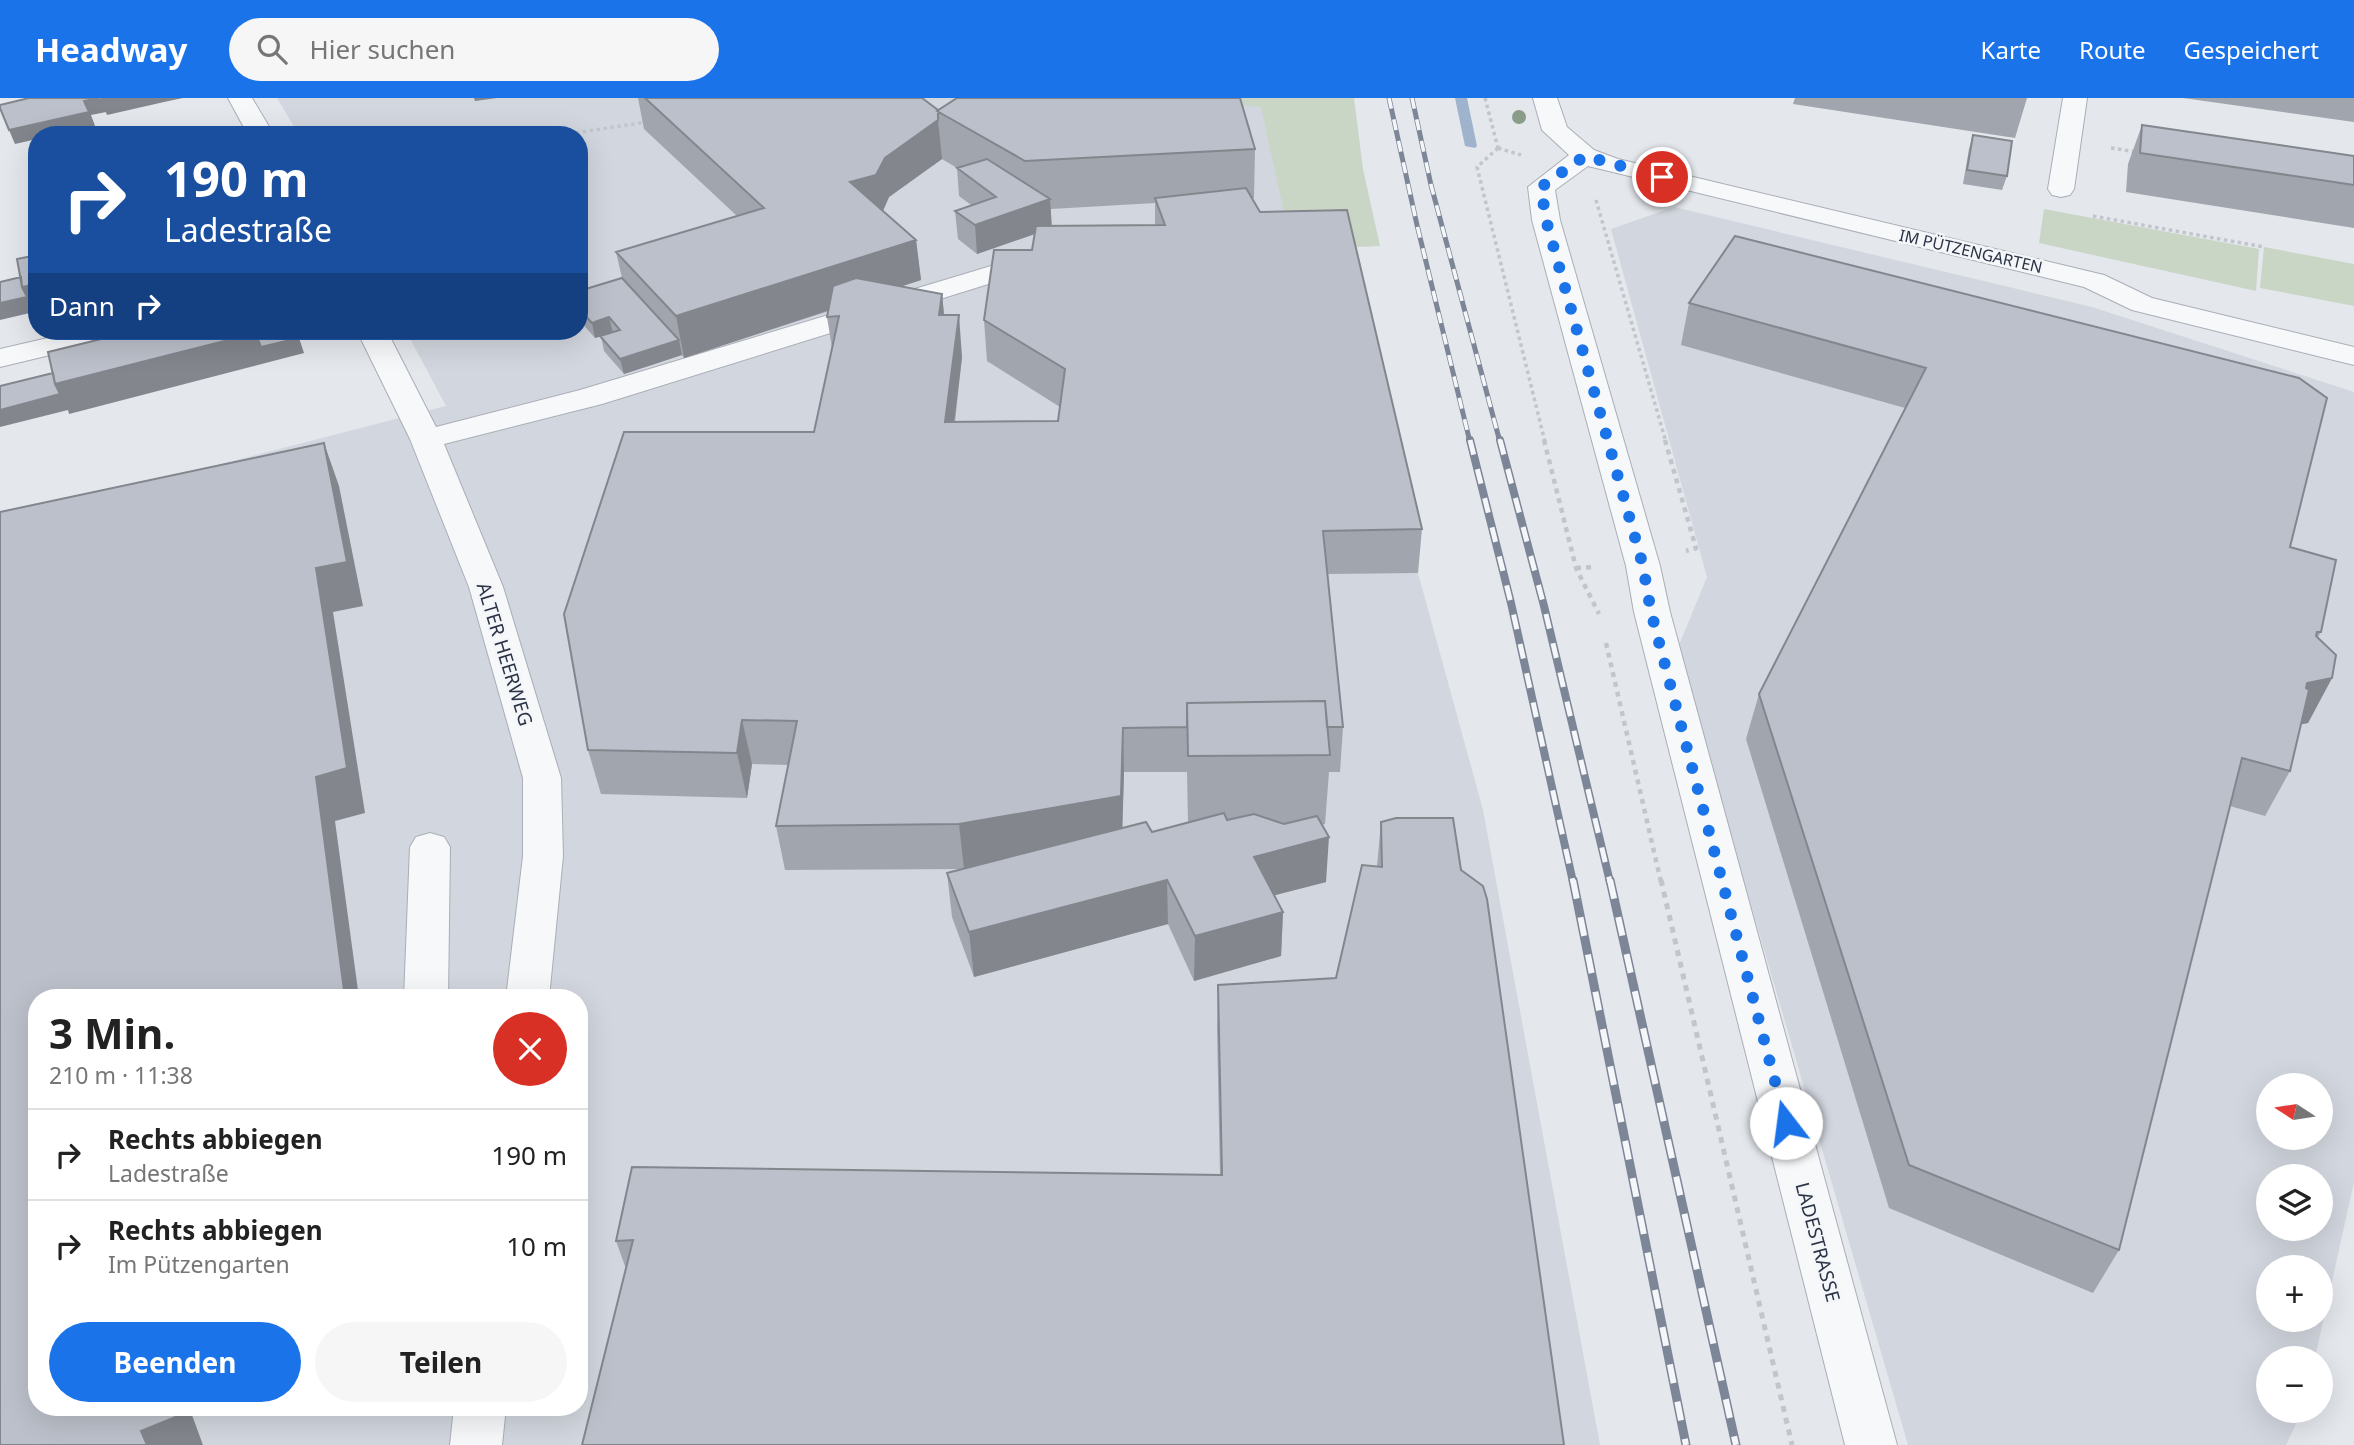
<!DOCTYPE html>
<html lang="de">
<meta charset="utf-8">
<style>
:root{--surface:#fff;--page:#f6f6f6;--text:#222;--muted:#767676;--line:#e0e0e0;--accent:#1a73e8}
body{margin:0;font-family:"Noto Sans",sans-serif;background:var(--page);color:var(--text);height:100vh;display:flex;flex-direction:column;font-size:26px;white-space:nowrap}
*{box-sizing:border-box;margin:0}
p{font-size:23px;color:var(--muted)}
.icon{flex:none;width:38px;height:38px;fill:none;stroke:currentColor;stroke-width:2;stroke-linecap:round;stroke-linejoin:round}
.map{position:relative;flex:1;overflow:hidden}
.drawer{position:absolute;left:28px;top:891px;width:560px;height:427px;display:flex;flex-direction:column;background:var(--surface);border-radius:28px;box-shadow:0 7px 28px #0002}
.drawer>*{flex:none}
.hud{position:absolute;left:28px;top:28px;width:560px;height:214px;border-radius:28px;box-shadow:0 7px 28px #0002;background:#1a4fa0;color:#fff;overflow:hidden}
.needle{width:46px;rotate:282deg}
.controls{position:absolute;left:2256px;top:975px;display:grid;gap:14px}
.controls a{display:grid;place-items:center;width:77px;height:77px;border-radius:50%;background:var(--surface);box-shadow:0 7px 28px #0002;font-size:35px}
.pin{position:absolute;display:grid;place-items:center;width:60px;height:60px;color:#fff;margin:-30px;border:4px solid #fff;border-radius:50%;box-shadow:0 2px 7px #0007}
.me{position:absolute;width:77px;margin:-38px;rotate:345deg;stroke-linejoin:round;filter:drop-shadow(0 0 5px #0008)}
.turn{display:flex;align-items:center;gap:24px;height:147px;padding:0 21px;font-size:32px}
.turn .icon{width:91px;height:91px;stroke-width:2.5}
.turn b{display:block;font-size:49px;line-height:60px}
.then{display:flex;align-items:center;height:66px;padding:0 21px;background:#0003;gap:14px;font-size:26px}
.round{display:grid;place-items:center;flex:none;width:74px;height:74px;border-radius:37px;background:var(--page)}
.headline{display:flex;align-items:center;justify-content:space-between;height:119px;padding:0 21px}
h1{font-size:42px;font-weight:700;line-height:52px}
.cta{display:flex;gap:14px;margin-top:auto;padding:14px 21px}
.cta a{flex:1;height:80px;border-radius:42px;background:var(--accent);color:#fff;font-size:28px;font-weight:700;line-height:80px;text-align:center}
.cta a+a{background:var(--page);color:var(--text)}
ul{padding:0;list-style:none}
li{display:flex;align-items:center;gap:21px;height:91px;padding:0 21px;border-top:2px solid var(--line)}
li div{flex:1}
li b{display:block;font-size:26px}
li em{font-style:normal}
header{display:flex;align-items:center;gap:42px;box-sizing:border-box;height:98px;padding:0 35px;background:var(--accent);color:#fff}
header strong{font-size:33px}
nav{display:flex;gap:38px;margin-inline-start:auto;font-size:24px}
.search{width:490px;height:63px;background:var(--page);display:flex;align-items:center;gap:18px;box-sizing:border-box;padding:0 24px;border-radius:38px;color:var(--muted);font-size:26px}
.map>svg:first-child{display:block}
.built{fill:#d2d6de;fill-rule:evenodd}
.green{fill:#c9d6c5}
.lines{fill:none;stroke-linecap:round;stroke-linejoin:round}
.stream{fill:#9fb4cc;fill-rule:evenodd}
.minor-casing{stroke:#a9aeb7;stroke-width:2}
.path-far2{stroke:#c2c5cb;stroke-width:3.5;stroke-dasharray:3.5 3.5;stroke-linecap:butt}
.path-far1{stroke:#c2c5cb;stroke-width:4.5;stroke-dasharray:5 5;stroke-linecap:butt}
.path{stroke:#c2c5cb;stroke-width:5;stroke-dasharray:6 6;stroke-linecap:butt}
.minor{fill:#f7f8fa;fill-rule:evenodd}
.rail-far2-casing{stroke:#7d8696;stroke-width:5}
.rail-far1-casing{stroke:#7d8696;stroke-width:8}
.rail-casing{stroke:#7d8696;stroke-width:9}
.rail-far2{stroke:#f4f6f9;stroke-width:3.5;stroke-dasharray:11;stroke-linecap:butt}
.rail-far1{stroke:#f4f6f9;stroke-width:5;stroke-dasharray:15;stroke-linecap:butt}
.rail{stroke:#f4f6f9;stroke-width:6;stroke-dasharray:19;stroke-linecap:butt}
.tree{fill:#899d89}
.wall{fill:#a1a5ae;fill-rule:evenodd}
.shaded-wall{fill:#83868d}
.building{fill:#bbc0ca;stroke:#83868d;stroke-width:2}
.route{stroke:#1a73e8;stroke-width:12;stroke-dasharray:0 21.6}
.labels{text-anchor:middle;dominant-baseline:central;stroke-width:5;stroke-linejoin:round;paint-order:stroke}
.far-street-label{font-size:16px;fill:#2b3445;stroke:#f4f6f9}
.street-label{font-size:19px;fill:#2b3445;stroke:#f4f6f9}
</style>
<header>
<strong>Headway</strong>
<div class="search"><svg class="icon" aria-label="search" viewBox="0 0 24 24"><circle cx="10" cy="10" r="6"/><path d="M15 15l6 6"/></svg>Hier suchen</div>
<nav><a>Karte</a><a>Route</a><a>Gespeichert</a></nav>
</header>
<div class="map">
<svg width="2354" height="1347" viewBox="0 0 2354 1347">
<rect width="100%" height="100%" fill="#e4e7ec"/>
<!-- built -->
<path class="built" d="M277 0H1326L1418 475 1483 712 1600 1347H0V423L446 308 406 233H579V37H299ZM37 900H579V1309H37Z
M1674 109 2092 209 2354 294V1084L2315 1260H2268V1312L2302 1313 2286 1347H1908L1677 552 1707 479 1611 131ZM2268 987H2320V1040H2268ZM2268 1078H2320V1130H2268ZM2268 1169H2320V1222H2268Z"/>
<!-- green -->
<path class="green" d="M1202 0H1354L1363 71 1380 148 1307 151 1283 110 1261 9 1228 6Z
M2044 111 2259 151 2256 193 2039 145Z
M2264 149 2354 166V208L2260 190Z"/>
<g class="lines">
<!-- stream -->
<path class="stream" d="M1455 0H1467L1477 48 1475 50 1465 48Z"/>
<defs>
<path id="minor" d="M228 0H252L274 37H248Z
M1533 0H1557L1567 29 1594 52 1618 61 2104 177 2152 200 2354 249V267L2132 212 2084 189 1588 68 1555 92 1560 122 1660 468 1670 514 1897 1347H1845L1634 514 1626 468 1532 122 1528 89 1569 57 1542 32Z
M2063 0H2087L2074 91 2070 97 2061 99 2052 97 2048 91Z
M1001 165 1011 167 1015 173 1011 179 602 306 444 346 503 489 561 680 563 758 549 900H506L523 758V680L469 489 410 341 357 233H387L436 329 580 292Z
M78 233H130L125 239 0 269V251Z
M430 735 444 739 450 749 448 900H404L410 749 416 739Z
M454 1309H506L502 1347H450Z"/>
</defs>
<!-- minor casing -->
<use href="#minor" class="minor-casing"/>
<!-- path-far2 -->
<path class="path-far2" d="M1485 0 1498 50
M562 37 647 24
M1498 50 1477 69 1545 344
M1498 50 1521 57
M2111 50 2137 54
M1596 102 1666 344
M2093 118 2264 149"/>
<!-- path-far1 -->
<path class="path-far1" d="M1544 342 1576 470 1599 516
M1665 342 1696 450 1686 453
M1576 470 1596 469
M1606 545 1661 784"/>
<!-- path -->
<path class="path" d="M1661 782 1792 1347"/>
<!-- minor -->
<use href="#minor" class="minor"/>
<defs>
<path id="rail-far2" d="M1389 0 1417 127 1470 344
M1412 0 1431 87 1500 344"/>
<path id="rail-far1" d="M1470 342 1511 505 1573 784
M1500 342 1544 508 1610 784"/>
<path id="rail" d="M1573 782 1686 1347
M1610 782 1736 1347"/>
</defs>
<!-- rail-far2 casing -->
<use href="#rail-far2" class="rail-far2-casing"/>
<!-- rail-far1 casing -->
<use href="#rail-far1" class="rail-far1-casing"/>
<!-- rail casing -->
<use href="#rail" class="rail-casing"/>
<!-- rail-far2 -->
<use href="#rail-far2" class="rail-far2"/>
<!-- rail-far1 -->
<use href="#rail-far1" class="rail-far1"/>
<!-- rail -->
<use href="#rail" class="rail"/>
</g>
<!-- trees -->
<circle class="tree" cx="1519" cy="19" r="7"/>
<!-- wall -->
<path class="wall" d="M638 0H922L938 12 1255 51 1254 100H1252L1422 431 1418 475 1328 476 1343 629 1340 674H1329L1325 726 1322 727 1326 784 1274 797 1283 814 1281 858 1194 883 1168 826 974 879 952 819 947 775 962 771 785 772 776 728 788 667 752 666 747 700 601 696 588 652 814 334 832 250 827 219 829 213 684 260 682 257 624 276 604 253 601 238 595 240 579 222V193L622 180 616 154 737 118 644 31ZM942 61 957 70 959 98 971 107 955 113 958 141 977 156 1035 136 1032 152 984 222 987 263 1060 309 1058 323 955 324 962 259 944 217 942 196 902 188 921 182 916 142 883 113 889 99ZM1155 105V127H1051V111ZM1124 674H1187L1188 724 1152 734 1122 730Z
M1795 0H2027L2015 40 1793 6Z
M2183 0H2354V24Z
M2142 27 2354 58V130L2126 94 2128 66Z
M1973 37 2007 78 2002 92 1963 86 1969 51Z
M1735 138 2290 449 2321 534 2318 539 2332 580 2308 625 2301 626 2290 673 2265 718 2230 708 2119 1152 2093 1195 1889 1110 1746 641 1759 596 1905 310 1681 247 1689 205Z
M1381 724 1461 772 1564 1347 626 1171 616 1143 1220 1077 1217 931 1218 887 1336 880 1377 768Z"/>
<!-- shaded-wall -->
<path class="shaded-wall" d="M101 0 106 14 91 17 95 28 56 37H37V41L15 46 9 32 84 3Z
M101 0H162L164 4 107 17Z
M162 0H183L164 4Z
M474 0H497L475 3Z
M938 22 942 61 889 99 881 117 850 84Z
M1050 101 1052 130 977 156 975 127Z
M916 142 921 182 684 260 676 218Z
M37 186V218H36L34 214 0 222V205L22 189Z
M942 196 946 237 939 217Z
M959 217 962 259 949 367 945 324Z
M609 219 613 235 595 240 592 225Z
M256 235 299 240 304 255 69 316 68 312 0 329V312L55 286Z
M679 242 682 257 624 276 620 261Z
M324 345 339 388 363 508 333 514 365 715 335 723 359 900H345L316 679V470Z
M2332 580 2308 625 2283 630 2307 585Z
M742 622 752 666 747 700 737 655Z
M1123 630 1124 674 1122 743 964 771 959 726Z
M1329 739 1326 784 1252 803 1254 759Z
M1167 782 1168 826 974 879 969 834Z
M1283 814 1281 858 1194 883 1195 838Z
M175 1309H189L203 1347H147L141 1333Z"/>
<!-- building -->
<path class="building" d="M29 0H99L84 3 89 14 9 32 0 10V7Z
M645 0H922L938 12V22L885 60 876 77 850 84 916 142 676 218 616 154 764 110Z
M957 0H1240L1255 51 1025 63 937 13Z
M2142 27 2354 58V87L2140 55Z
M1973 37 2012 43 2007 78 1967 72Z
M987 61 1050 101 975 127 955 113 996 99 957 70Z
M1246 90 1260 114 1347 112 1422 431 1323 433 1343 629H1327L1325 603 1187 605V629L1123 630 1121 698 959 726 776 728 797 623 742 622 737 655 588 652 564 516 624 334H814L839 218 827 219 833 188 856 180 942 196 939 217H959L945 324 1058 323 1065 271 984 222 994 152H1032L1036 128 1165 127 1155 100Z
M1735 138 2299 280 2327 300 2290 449 2336 462 2321 534H2317L2316 538 2336 557 2332 580 2307 585 2306 590 2309 592 2290 673 2242 660 2119 1152 1909 1067 1759 596 1926 270 1689 205Z
M37 157V186L22 189 17 161Z
M21 179 22 189 27 199 0 205V184Z
M622 180 679 242 620 261 600 238 620 232 609 219 592 225 579 211V193Z
M134 233H255L256 235 55 286 48 254Z
M255 233H295L299 240 261 249Z
M53 275 55 286 60 296 0 312V288Z
M324 345 347 464 316 470 347 670 316 679 345 900H37V1309H175L178 1318 141 1333 147 1347H0V414Z
M1325 603 1330 657 1188 658 1187 605Z
M1224 715 1227 722 1254 716 1284 726 1317 718 1329 739 1254 759 1283 814 1195 838 1167 782 969 834 947 775 1146 724 1152 734Z
M1396 720H1453L1461 772 1483 788 1487 801 1564 1347H582L633 1142 616 1143 632 1069 1222 1077 1218 887 1336 880 1362 767 1382 769 1381 724Z"/>
<g class="lines">
<!-- route -->
<path class="route" d="M1662 79 1585 58 1541 89 1546 122 1643 468 1651 514 1786 1025"/>
</g>
<g class="labels">
<!-- far-street labels -->
<g class="far-street-label">
<text transform="translate(1971 153) rotate(13)">IM PÜTZENGARTEN</text>
</g>
<!-- street labels -->
<g class="street-label">
<text transform="translate(505 556) rotate(73)">ALTER HEERWEG</text>
<text transform="translate(1818 1144) rotate(75)">LADESTRASSE</text>
</g>
</g>
</svg>
<div class="controls">
<a><svg class="needle" viewBox="-14 -14 28 28"><path d="M0-13l5 13h-10z" fill="#e53935"/><path d="M0 13l5-13h-10z" fill="#767676"/></svg></a>
<a><svg class="icon" aria-label="layers" viewBox="0 0 24 24"><path d="M12 4l9 5-9 5-9-5zM3 14l9 5 9-5"/></svg></a>
<a>+</a>
<a>−</a>
</div>
<div class="pin" style="left:1662px;top:79px;background:#d93025"><svg class="icon" aria-label="arrive" viewBox="0 0 24 24"><path d="M6 21V4h12l-3 4 3 4H6"/></svg></div>
<svg class="me" style="left:1786px;top:1025px" viewBox="-20 -20 40 40"><circle r="19" fill="#fff"/><path d="M0-13L10 11 0 6-10 11z" fill="#1a73e8"/></svg>
<div class="hud">
<div class="turn"><svg class="icon" aria-label="right" viewBox="0 0 24 24"><path d="M7 20v-9h11M14 6l5 5-5 5"/></svg><div><b>190 m</b>Ladestraße</div></div>
<div class="then">Dann<svg class="icon" aria-label="right" viewBox="0 0 24 24"><path d="M7 20v-9h11M14 6l5 5-5 5"/></svg></div>
</div>
<section class="drawer">
<div class="headline"><div><h1>3 Min.</h1><p>210 m · 11:38</p></div><a class="round" style="background:#d93025;color:#fff"><svg class="icon" aria-label="close" viewBox="0 0 24 24"><path d="M6 6l12 12M18 6L6 18"/></svg></a></div>
<ul>
<li><svg class="icon" aria-label="right" viewBox="0 0 24 24"><path d="M7 20v-9h11M14 6l5 5-5 5"/></svg><div><b>Rechts abbiegen</b><p>Ladestraße</p></div><em>190 m</em></li>
<li><svg class="icon" aria-label="right" viewBox="0 0 24 24"><path d="M7 20v-9h11M14 6l5 5-5 5"/></svg><div><b>Rechts abbiegen</b><p>Im Pützengarten</p></div><em>10 m</em></li>
</ul>
<div class="cta"><a>Beenden</a><a>Teilen</a></div>
</section>
</div>
